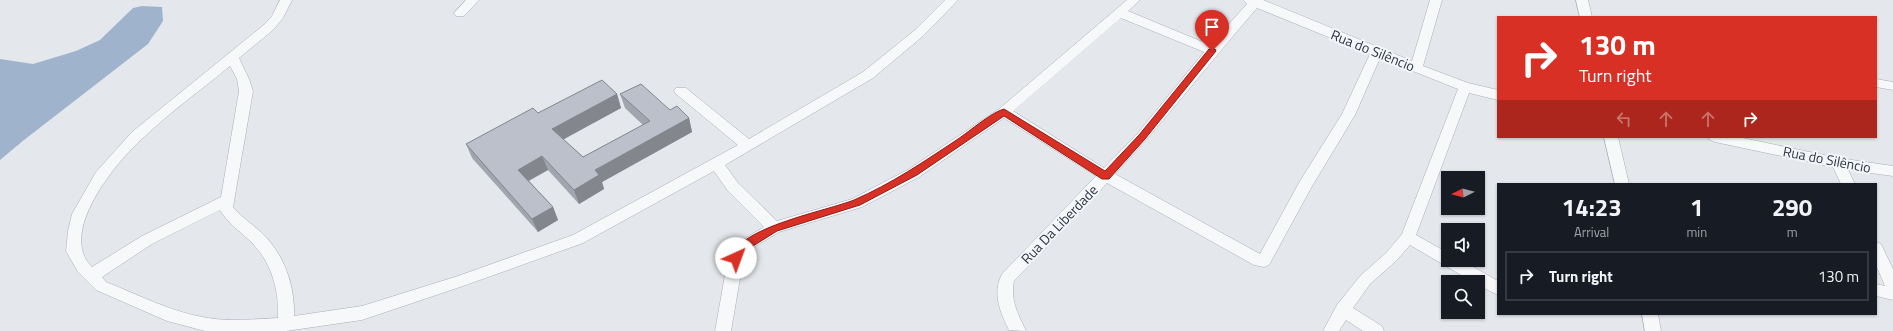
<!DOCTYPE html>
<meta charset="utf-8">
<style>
:root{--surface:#171b24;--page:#242831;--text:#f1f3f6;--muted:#9ea1a6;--line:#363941}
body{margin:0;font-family:"Titillium Web",sans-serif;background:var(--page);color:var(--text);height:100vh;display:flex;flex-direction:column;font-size:15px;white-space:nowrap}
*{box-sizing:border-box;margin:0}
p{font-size:13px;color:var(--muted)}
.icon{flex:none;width:22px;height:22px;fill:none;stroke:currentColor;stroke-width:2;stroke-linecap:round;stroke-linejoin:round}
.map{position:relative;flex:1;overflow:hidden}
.panel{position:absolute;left:1497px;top:183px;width:380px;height:132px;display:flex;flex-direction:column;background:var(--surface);border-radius:0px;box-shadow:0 1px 3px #0004}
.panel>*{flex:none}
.guide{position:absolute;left:1497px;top:16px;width:380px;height:122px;border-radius:0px;box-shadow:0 1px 3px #0004;background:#d93025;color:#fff;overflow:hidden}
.needle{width:26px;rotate:264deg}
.buttons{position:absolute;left:1441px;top:171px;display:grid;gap:8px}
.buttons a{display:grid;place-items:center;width:44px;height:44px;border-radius:0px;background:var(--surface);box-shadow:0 1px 3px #0004;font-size:20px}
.pin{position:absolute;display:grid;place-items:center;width:34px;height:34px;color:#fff;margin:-41px -17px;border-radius:50% 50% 50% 0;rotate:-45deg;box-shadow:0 0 4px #0007}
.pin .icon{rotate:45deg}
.me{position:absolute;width:44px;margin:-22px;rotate:43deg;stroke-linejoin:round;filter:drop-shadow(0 0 3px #0008)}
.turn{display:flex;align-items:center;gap:14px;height:84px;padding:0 16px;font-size:18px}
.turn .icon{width:52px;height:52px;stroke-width:2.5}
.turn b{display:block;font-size:28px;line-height:34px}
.lanes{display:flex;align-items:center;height:38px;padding:0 16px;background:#0003;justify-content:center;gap:20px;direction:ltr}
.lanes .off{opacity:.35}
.eta{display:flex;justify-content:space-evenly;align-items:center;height:68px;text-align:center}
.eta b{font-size:24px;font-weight:700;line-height:28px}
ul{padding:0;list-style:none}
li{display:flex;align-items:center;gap:12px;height:50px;margin:0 8px 6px;padding:0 8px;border:2px solid var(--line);border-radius:0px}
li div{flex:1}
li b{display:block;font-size:15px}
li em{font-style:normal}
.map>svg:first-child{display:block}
.water{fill:#9fb4cc}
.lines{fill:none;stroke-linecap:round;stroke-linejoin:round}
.minor-casing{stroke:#a9aeb7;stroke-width:1}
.minor{fill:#f7f8fa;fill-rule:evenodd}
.wall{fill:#a1a5ae}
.shaded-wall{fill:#83868d}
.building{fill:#bbc0ca;stroke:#83868d}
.route{fill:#d93025;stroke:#8d1f18}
.labels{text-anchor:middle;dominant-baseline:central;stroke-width:4;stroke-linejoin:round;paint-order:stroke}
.street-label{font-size:14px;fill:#2b3445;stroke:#f4f6f9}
</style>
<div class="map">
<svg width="1893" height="331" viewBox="0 0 1893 331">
<rect width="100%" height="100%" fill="#e4e7ec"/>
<!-- water -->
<path class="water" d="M142 6 162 7 163 21 148 44 24 140 0 160V59L33 64 76 51 100 40 133 8Z"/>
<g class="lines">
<defs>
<path id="minor" d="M280 0H292L283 18 273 30 239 58 249 79 253 91 233 207C241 217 252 224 261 232 284 254 295 285 294 316L362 306 458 276 573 235 738 145 676 94 674 91 676 88H686L749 139 863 72 915 30 945 0H958L923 36 873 78 725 165 738 183 777 221 852 199 909 169 999 109 1127 0H1140L1128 11 1210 45 1247 4 1243 0H1263L1412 61 1430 0H1442L1423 66 1468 83 1498 90V100L1469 93 1416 235 1448 253V260H1461L1498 281V295L1478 285V282H1473L1410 245 1396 261 1370 284 1353 308 1382 326 1384 331H1363L1346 320 1339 331H1323L1337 305 1360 276 1386 253 1402 234 1458 89 1380 58 1355 115 1311 188 1269 265 1264 267 1254 265 1107 183 1014 281C1010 300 1018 314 1026 331L1009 330C1000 312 992 293 1002 274L1096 176 1004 118 919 177 862 207 779 232 746 252 744 255 731 331H715L729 253 736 244 764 227 728 191 714 171 583 243 466 285 362 320 286 331H205L167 321 96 290 78 272 66 251 68 231 72 214 96 172 132 132 265 24 272 16ZM1257 8 1370 54 1342 114 1300 181 1260 254 1115 174C1165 121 1209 63 1257 8ZM1121 18 1204 52 1137 134 1104 168 1013 111ZM230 66 237 79 239 91 221 197 142 236 92 267C57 233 116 162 143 138 170 112 201 90 230 66ZM220 210C227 222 238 230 248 239 271 260 279 288 278 318 255 319 231 322 208 318 173 313 139 295 106 282L102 277 152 244Z
M466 0H479L464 16H456L454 13Z
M1576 0H1588L1592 17H1580Z
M1876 79 1893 82V90L1876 87Z
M1604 137H1618L1629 184H1615Z
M1708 137H1738L1838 158 1893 166V176L1848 170 1855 184H1841L1833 167 1715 142 1710 140Z
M1876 242 1881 244 1893 269V300L1876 296V284L1885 286 1876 265Z
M1642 314H1658L1661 331H1645Z"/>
</defs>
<!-- minor casing -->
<use href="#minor" class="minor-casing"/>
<!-- minor -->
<use href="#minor" class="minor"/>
</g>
<!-- wall -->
<path class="wall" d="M617 94 621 108 563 139 583 157 643 125 625 108 620 94 670 110 689 118 692 132 602 182 604 189 579 204 548 170 529 181 553 207 558 220 538 232 472 158 466 144 538 113Z"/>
<!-- shaded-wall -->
<path class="shaded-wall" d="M617 94 621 108 557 143 552 129Z
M689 118 692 132 602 182 604 189 579 204 574 190 595 170Z
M542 156 548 170 524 183 518 170Z
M553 207 558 220 538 232 532 219Z"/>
<!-- building -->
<path class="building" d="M602 80 617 94 552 129 583 157 650 121 620 94 641 84 670 110 677 106 689 118 595 170 599 175 574 190 542 156 518 170 553 207 532 219 466 144 533 108 538 113Z"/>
<!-- route -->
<path class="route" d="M1209 49H1215L1216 51 1145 139 1109 179H1102L1004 116 917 175 860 205 777 231 745 251 739 260 736 262 731 258C738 227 827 211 854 200 891 184 925 161 958 139 970 131 992 112 1004 109L1105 171 1139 135Z"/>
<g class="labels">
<!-- street labels -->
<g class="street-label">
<text transform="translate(1373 50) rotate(22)">Rua do Silêncio</text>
<text transform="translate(1827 159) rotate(11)">Rua do Silêncio</text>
<text transform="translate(1059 224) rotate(-46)">Rua Da Liberdade</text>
</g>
</g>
</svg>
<div class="buttons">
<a><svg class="needle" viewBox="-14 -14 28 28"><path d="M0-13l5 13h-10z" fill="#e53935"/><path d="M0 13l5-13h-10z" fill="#9ea1a6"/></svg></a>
<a><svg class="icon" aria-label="sound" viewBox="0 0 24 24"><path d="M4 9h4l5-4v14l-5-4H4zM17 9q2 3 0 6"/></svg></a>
<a><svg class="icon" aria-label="search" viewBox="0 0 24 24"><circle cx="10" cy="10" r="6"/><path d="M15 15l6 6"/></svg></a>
</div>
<div class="pin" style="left:1212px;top:51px;background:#d93025"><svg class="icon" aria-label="arrive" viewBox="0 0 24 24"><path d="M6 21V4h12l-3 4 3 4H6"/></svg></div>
<svg class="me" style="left:736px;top:258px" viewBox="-20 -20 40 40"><circle r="19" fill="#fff"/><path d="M0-13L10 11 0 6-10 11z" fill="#d93025"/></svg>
<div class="guide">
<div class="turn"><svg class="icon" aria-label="right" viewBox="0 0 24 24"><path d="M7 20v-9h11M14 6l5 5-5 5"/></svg><div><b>130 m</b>Turn right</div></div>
<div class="lanes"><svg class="icon off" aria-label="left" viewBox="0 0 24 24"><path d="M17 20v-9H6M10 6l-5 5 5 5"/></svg><svg class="icon off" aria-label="ahead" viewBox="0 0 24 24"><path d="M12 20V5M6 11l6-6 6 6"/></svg><svg class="icon off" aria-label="ahead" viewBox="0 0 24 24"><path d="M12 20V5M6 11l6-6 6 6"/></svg><svg class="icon" aria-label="right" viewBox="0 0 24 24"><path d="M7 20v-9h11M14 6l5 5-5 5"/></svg></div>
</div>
<section class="panel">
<div class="eta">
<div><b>14:23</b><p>Arrival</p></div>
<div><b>1</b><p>min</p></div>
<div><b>290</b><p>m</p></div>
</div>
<ul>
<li><svg class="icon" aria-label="right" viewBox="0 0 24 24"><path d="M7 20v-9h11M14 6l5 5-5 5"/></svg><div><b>Turn right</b></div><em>130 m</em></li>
</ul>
</section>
</div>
